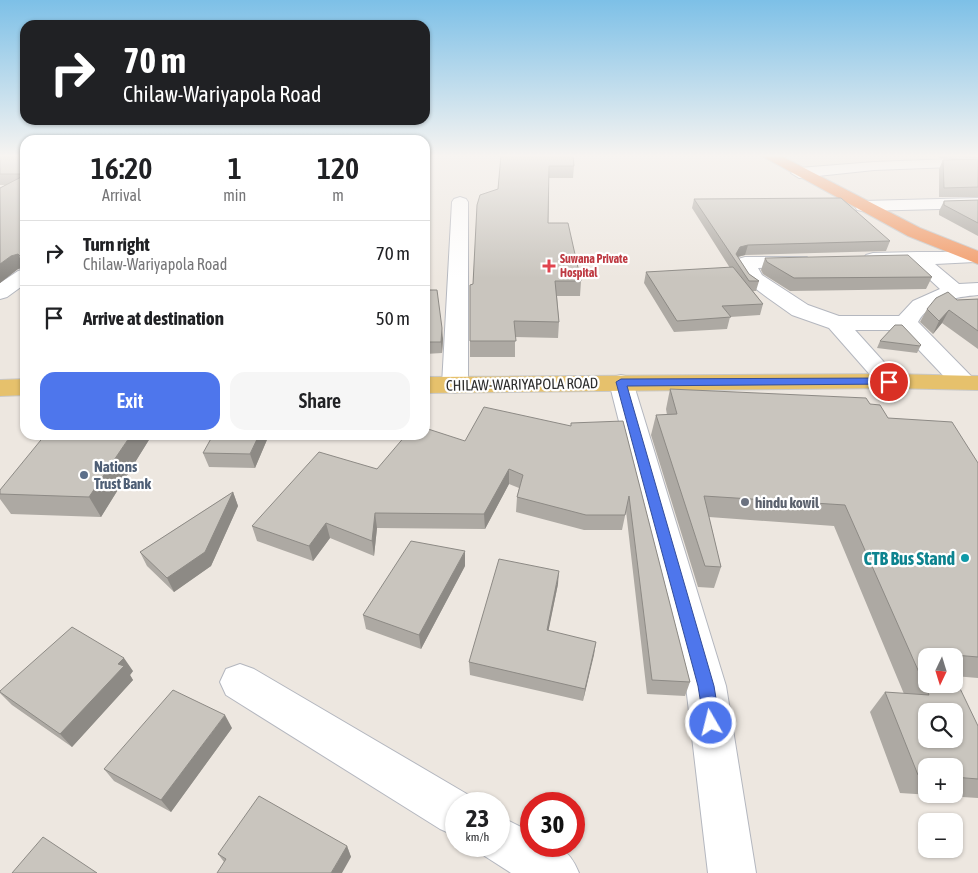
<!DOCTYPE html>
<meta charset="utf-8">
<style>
:root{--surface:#fff;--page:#f6f6f6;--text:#202124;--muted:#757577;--line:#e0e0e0;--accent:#4e76ec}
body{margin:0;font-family:"Asap Condensed",sans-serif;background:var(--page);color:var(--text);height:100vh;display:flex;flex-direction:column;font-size:19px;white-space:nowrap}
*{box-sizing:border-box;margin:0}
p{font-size:16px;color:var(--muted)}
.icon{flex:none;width:28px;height:28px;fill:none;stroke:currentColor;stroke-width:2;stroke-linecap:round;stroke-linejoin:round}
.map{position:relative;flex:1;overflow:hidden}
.drawer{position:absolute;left:20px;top:135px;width:410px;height:305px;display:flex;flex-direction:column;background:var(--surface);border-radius:15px;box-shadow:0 1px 4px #0004}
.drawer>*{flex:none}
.guide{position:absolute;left:20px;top:20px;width:410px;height:105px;border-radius:15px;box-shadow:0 1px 4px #0004;background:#202124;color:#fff;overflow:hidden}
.needle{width:32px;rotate:184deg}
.buttons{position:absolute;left:918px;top:648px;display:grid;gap:10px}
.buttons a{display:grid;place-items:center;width:45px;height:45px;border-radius:10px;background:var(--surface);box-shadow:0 1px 4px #0004;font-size:25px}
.speed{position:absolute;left:445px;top:792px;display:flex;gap:10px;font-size:25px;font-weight:700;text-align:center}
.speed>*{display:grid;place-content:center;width:65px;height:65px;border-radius:50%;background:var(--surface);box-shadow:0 1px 4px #0004;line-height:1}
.speed small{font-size:12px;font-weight:400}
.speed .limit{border:8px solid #d22;background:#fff;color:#111}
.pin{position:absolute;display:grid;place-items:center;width:42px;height:42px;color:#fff;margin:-21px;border:2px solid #fff;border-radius:50%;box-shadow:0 1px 5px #0007}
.me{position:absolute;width:55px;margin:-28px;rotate:352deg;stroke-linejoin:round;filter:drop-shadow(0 0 4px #0008)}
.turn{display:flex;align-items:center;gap:18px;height:105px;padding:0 20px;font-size:22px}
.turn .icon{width:65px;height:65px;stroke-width:2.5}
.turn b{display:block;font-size:35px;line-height:42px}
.eta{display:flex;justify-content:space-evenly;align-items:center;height:85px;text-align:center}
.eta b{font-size:30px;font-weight:600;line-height:35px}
.cta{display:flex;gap:10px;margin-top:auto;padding:10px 20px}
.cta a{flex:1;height:58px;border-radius:15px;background:var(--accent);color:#fff;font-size:20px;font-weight:600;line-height:58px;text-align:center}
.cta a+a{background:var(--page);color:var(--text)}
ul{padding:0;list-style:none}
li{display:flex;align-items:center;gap:15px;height:65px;padding:0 20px;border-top:1px solid var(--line)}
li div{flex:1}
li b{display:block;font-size:19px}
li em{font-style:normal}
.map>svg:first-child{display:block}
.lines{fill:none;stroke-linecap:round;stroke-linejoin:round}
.minor-casing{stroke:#b4b7bf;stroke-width:2}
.major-casing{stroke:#c8c8c8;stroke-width:2}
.highway-casing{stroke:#c8c8c8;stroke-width:2}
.minor{fill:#fff;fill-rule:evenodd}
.major{fill:#e6c16c;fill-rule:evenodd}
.highway{fill:#f29a67;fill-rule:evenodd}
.wall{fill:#ada9a3;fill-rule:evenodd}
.shaded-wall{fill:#8d8a85}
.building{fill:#c9c5be;stroke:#8d8a85;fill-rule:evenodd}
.route{fill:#4e76ec;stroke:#334d99}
.health-dot{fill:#e0444e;stroke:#fff;stroke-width:2}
.service-dot{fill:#5c6f8a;stroke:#fff;stroke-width:2}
.worship-dot{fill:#6b7280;stroke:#fff;stroke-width:2}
.culture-dot{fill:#0f9aa8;stroke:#fff;stroke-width:2}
.labels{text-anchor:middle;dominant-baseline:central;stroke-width:4.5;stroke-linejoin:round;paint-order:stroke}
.far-health-label{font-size:12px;font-weight:bold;fill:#be3a42;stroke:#fff;text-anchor:start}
.street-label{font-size:15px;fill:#2d2d2d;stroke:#fff}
.service-label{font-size:15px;font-weight:bold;fill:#4e5e75;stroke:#fff;text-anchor:start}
.worship-label{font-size:15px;font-weight:bold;fill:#5b616d;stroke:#fff;text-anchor:start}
.near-culture-label{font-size:18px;font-weight:bold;fill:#0d838f;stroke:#fff;text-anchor:end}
</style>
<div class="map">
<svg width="978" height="873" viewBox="0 0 978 873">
<rect width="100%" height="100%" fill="#ede7e0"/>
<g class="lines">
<defs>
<path id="minor" d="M978 158V166L874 170 799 178 791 173 799 168 874 162Z
M460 197 466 199 468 202V385L464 390 455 393 446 390 442 385 452 202 454 199Z
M978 198V208L863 211 857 210 855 206 857 202 863 201Z
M917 252H968L975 254 978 258 975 262 935 264 959 284 978 283V295C956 297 929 301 918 322L972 377 975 382 972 387 963 389 954 387 900 330H855L901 381 898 386 889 388 880 386 829 328 792 315 768 298 748 283 735 263 738 259 745 257H807L810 261 807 265 758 268 762 275 808 305 839 316H899L913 301 940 289 913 264 866 263 863 259 866 255 873 253Z
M25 269V284L7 297 0 299V283L18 271Z
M621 375 630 377 633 382 726 686 756 873H708L686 686 609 382 612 377Z
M240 664 254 669 472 797 475 804H456V836L440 829 226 695 220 682 226 669Z
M499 816 531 832V846C558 846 568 846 579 873H511L483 855 479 846H499Z"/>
<path id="major" d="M889 374 978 376V390L889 388 425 393V377Z
M25 379V395L0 396V380Z"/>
<path id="highway" d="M760 155H779L920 228 978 251V264L908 236Z"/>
</defs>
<!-- minor casing -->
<use href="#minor" class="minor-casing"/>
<!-- major casing -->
<use href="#major" class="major-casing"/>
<!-- highway casing -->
<use href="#highway" class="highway-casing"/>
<!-- minor -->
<use href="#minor" class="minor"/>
<!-- major -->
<use href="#major" class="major"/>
<!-- highway -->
<use href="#highway" class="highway"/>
</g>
<!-- wall -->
<path class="wall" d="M0 155H25V268L18 269 0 283V188L6 185H0Z
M501 155 574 166 573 178H549L548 223 581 281 580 296H557L559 322 558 338 515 337V357H470V341L498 189Z
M939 155H978V156L939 158Z
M978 159V197H939V169L943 160Z
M694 199 890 241 886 251 745 255 738 257 749 274 759 281 756 291H753L763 304 760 315 730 317 727 329 674 332 644 283 646 272 730 268 692 208Z
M978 200V236L939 215V211L944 201Z
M765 258 932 277 926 289 790 291 763 274 761 270Z
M425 290 443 339 442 353 425 354Z
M978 299V349L942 323 933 334 920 322 927 309 957 300Z
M880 341 921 345 917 353 877 348Z
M670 389 870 404 888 418 978 463V678L954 676V656H926L978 726V798L900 793 870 712 885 692 904 694 834 526 709 517 721 567 714 588 698 587 651 435 656 415H667L666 409ZM926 766H954V794H926Z
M623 421 690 682 685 696 647 694 626 511 622 530H584L516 512 517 497 519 488 509 484 485 529 377 528 374 556 330 538 313 561 257 541 252 526 377 469 465 441 571 426Z
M152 435 101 517 11 514 0 499V490Z
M269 435 255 468 209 467 203 453Z
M233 492 238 506 211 566 174 592 147 566 140 552Z
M465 566 421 649 366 629 363 615Z
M558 584 548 631 596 642 583 701 470 675 469 662Z
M133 671 130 675 133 680 72 747 12 705 0 693Z
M232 728 171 812 114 781 104 769Z
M347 846 351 857 224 862 218 854Z"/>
<!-- shaded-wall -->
<path class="shaded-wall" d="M748 245 745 255 737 257 736 254 740 247Z
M18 254 24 267 18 269 0 283V264L11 256Z
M949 310 942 323 933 334 939 321Z
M442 328 443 339 442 353 441 342Z
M131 435H152L101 517 89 497Z
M259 435H269L255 468 250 454Z
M509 469V484L485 529 484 514Z
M233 492 238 506 211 566 174 592 167 578Z
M375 513 377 528 374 556 372 541Z
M326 523 330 538 313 561 309 546Z
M465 551V566L421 649 419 635Z
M559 571 558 584 546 643 547 630Z
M596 642 594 655 583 701 585 689Z
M124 658 133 671 130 675 133 680 72 747 60 734 118 664Z
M225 715 232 728 171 812 161 800Z
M347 846 351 857 342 873H331Z"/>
<!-- building -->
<path class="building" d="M0 155H25V174H0Z
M501 155H573L574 166H549L548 223H568L581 281H555L559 322 514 321 516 341H470V285L473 284 477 205 480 195 498 189Z
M978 159V187L944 188 943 160Z
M25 175V256H20L18 254 11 256 0 264V188Z
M841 198 890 241 748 245 740 247 736 254 749 274 759 281H749L694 199Z
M978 200V223L944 205V201Z
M908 255 932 277 794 278 767 262 765 258Z
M733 267 763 304 722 306 731 317 677 321 646 272Z
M425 290H437L442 328 441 342H425Z
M948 292 957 300 978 299V331L949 310 939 321 927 309 936 298Z
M895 325H902L921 345 920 346 880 341Z
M670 389 866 398 870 404 880 405 888 418 952 422 978 463V657L943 654 944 656H926V684H954V676L978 726V779L954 777V766H926V775H918L885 692 929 695 845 505 704 496 721 567 705 566 656 415 677 414ZM926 711H954V739H926Z
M484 407 571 426V423L623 421 690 682 652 680 629 496 625 515H586L517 497 523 475 509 469 484 514 375 513 372 541 326 523 309 546 252 526 319 452 377 469 406 435H425V428L465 441Z
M45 435H131L89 497 0 494V490Z
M213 435H259L250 454 203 453Z
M233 492 205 552 167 578 140 552Z
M411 541 465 551 419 635 363 615Z
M499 559 559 571 547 630 596 642 585 689 469 662Z
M72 627 124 658 118 664 124 666 60 734 0 692V691Z
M173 690 225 715 161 800 104 769Z
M259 796 347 846 331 873H217L226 859 218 854Z
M43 837 97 873H12Z"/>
<!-- sky -->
<linearGradient id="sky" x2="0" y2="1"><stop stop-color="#7dc0e7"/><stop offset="0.56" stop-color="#f7f4f1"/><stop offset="1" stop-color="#f7f4f1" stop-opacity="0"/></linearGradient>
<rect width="978" height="278" fill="url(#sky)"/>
<!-- route -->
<path class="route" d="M889 378 894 382 893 384 627 386 714 686 720 723 717 729 711 732 705 729 698 686 616 382 621 379Z"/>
<!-- markers -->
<path class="health-dot" d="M546.5 258.5h5v5h5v5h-5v5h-5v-5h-5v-5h5z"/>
<circle class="service-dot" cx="84" cy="475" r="5"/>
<circle class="worship-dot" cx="745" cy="502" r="5"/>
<circle class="culture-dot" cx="965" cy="558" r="5"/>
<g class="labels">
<!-- far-health labels -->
<g class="far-health-label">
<text x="560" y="259">Suwana Private<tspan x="560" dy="14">Hospital</tspan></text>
</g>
<!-- street labels -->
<g class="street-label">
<text transform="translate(522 384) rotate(-1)">CHILAW-WARIYAPOLA ROAD</text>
</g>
<!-- service labels -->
<g class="service-label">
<text x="94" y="466">Nations<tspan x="94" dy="17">Trust Bank</tspan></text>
</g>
<!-- worship labels -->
<g class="worship-label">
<text x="755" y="502">hindu kowil</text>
</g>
<!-- near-culture labels -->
<g class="near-culture-label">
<text x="955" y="558">CTB Bus Stand</text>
</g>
</g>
</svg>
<div class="buttons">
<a><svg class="needle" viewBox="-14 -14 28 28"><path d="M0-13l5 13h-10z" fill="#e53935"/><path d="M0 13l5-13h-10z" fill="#757577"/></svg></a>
<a><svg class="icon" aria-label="search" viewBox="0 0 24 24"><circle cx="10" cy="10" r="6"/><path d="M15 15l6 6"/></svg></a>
<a>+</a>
<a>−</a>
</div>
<div class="speed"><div>23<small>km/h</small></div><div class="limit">30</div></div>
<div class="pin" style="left:889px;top:382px;background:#d93025"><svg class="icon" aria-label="arrive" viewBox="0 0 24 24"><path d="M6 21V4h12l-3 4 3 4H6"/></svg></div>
<svg class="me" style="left:711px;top:723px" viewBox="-20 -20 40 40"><circle r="17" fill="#4e76ec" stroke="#fff" stroke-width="3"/><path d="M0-11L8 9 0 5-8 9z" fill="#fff"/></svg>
<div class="guide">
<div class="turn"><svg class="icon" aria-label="right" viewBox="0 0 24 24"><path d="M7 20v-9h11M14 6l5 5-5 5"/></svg><div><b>70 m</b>Chilaw-Wariyapola Road</div></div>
</div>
<section class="drawer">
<div class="eta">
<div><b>16:20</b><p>Arrival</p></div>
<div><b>1</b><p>min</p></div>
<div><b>120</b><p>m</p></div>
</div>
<ul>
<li><svg class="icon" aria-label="right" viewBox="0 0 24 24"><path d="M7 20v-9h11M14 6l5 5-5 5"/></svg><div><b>Turn right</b><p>Chilaw-Wariyapola Road</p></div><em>70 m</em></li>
<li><svg class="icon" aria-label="arrive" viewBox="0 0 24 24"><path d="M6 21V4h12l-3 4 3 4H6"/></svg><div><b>Arrive at destination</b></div><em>50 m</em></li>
</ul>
<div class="cta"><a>Exit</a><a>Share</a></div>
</section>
</div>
